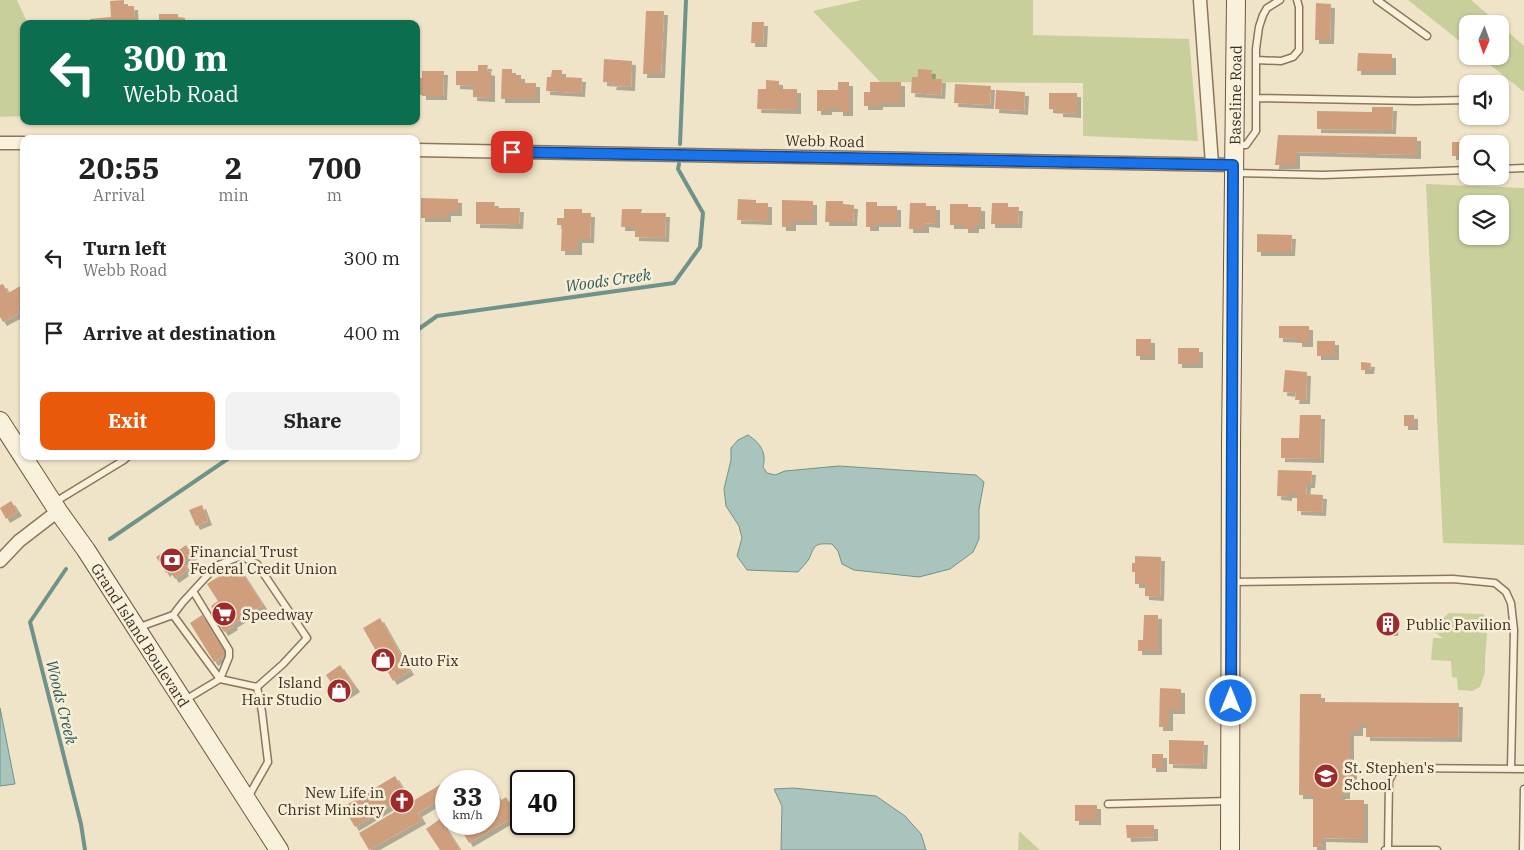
<!DOCTYPE html>
<style>
:root{--surface:#fff;--page:#f2f2f2;--text:#222;--muted:#767676;--accent:#ea580c}
body{margin:0;font-family:"IBM Plex Serif",serif;background:var(--page);color:var(--text);height:100vh;display:flex;flex-direction:column;font-size:19px;white-space:nowrap}
*{box-sizing:border-box;margin:0}
p{font-size:16px;color:var(--muted)}
.icon{flex:none;width:28px;height:28px;fill:none;stroke:currentColor;stroke-width:2;stroke-linecap:round;stroke-linejoin:round}
.map{position:relative;flex:1;overflow:hidden}
.sheet{position:absolute;left:20px;top:135px;width:400px;height:325px;display:flex;flex-direction:column;background:var(--surface);border-radius:10px;box-shadow:0 1px 4px #0004}
.sheet>*{flex:none}
.guide{position:absolute;left:20px;top:20px;width:400px;height:105px;border-radius:10px;box-shadow:0 1px 4px #0004;background:#0b6e4f;color:#fff;overflow:hidden}
.needle{width:32px;rotate:182deg}
.tools{position:absolute;left:1459px;top:15px;display:grid;gap:10px}
.tools a{display:grid;place-items:center;width:50px;height:50px;border-radius:10px;background:var(--surface);box-shadow:0 1px 4px #0004;font-size:25px}
.speed{position:absolute;left:435px;top:770px;display:flex;gap:10px;font-size:25px;font-weight:700;text-align:center}
.speed>*{display:grid;place-content:center;width:65px;height:65px;border-radius:50%;background:var(--surface);box-shadow:0 1px 4px #0004;line-height:1}
.speed small{font-size:12px;font-weight:400}
.speed .limit{border:2px solid #111;border-radius:8px;background:#fff;color:#111}
.pin{position:absolute;display:grid;place-items:center;width:42px;height:42px;color:#fff;margin:-21px;border-radius:10px;box-shadow:0 2px 8px #0006}
.me{position:absolute;width:55px;margin:-28px;rotate:0deg;stroke-linejoin:round;filter:drop-shadow(0 0 4px #0008)}
.turn{display:flex;align-items:center;gap:18px;height:105px;padding:0 20px;font-size:22px}
.turn .icon{width:65px;height:65px;stroke-width:2.5}
.turn b{display:block;font-size:35px;line-height:42px}
.eta{display:flex;justify-content:space-evenly;align-items:center;height:85px;text-align:center}
.eta b{font-size:30px;font-weight:700;line-height:35px}
.action{display:flex;gap:10px;margin-top:auto;padding:10px 20px}
.action a{flex:1;height:58px;border-radius:10px;background:var(--accent);color:#fff;font-size:20px;font-weight:700;line-height:58px;text-align:center}
.action a+a{background:var(--page);color:var(--text)}
ul{padding:0;list-style:none}
li{display:flex;align-items:center;gap:15px;height:75px;padding:0 20px}
li div{flex:1}
li b{display:block;font-size:19px}
li em{font-style:normal}
.map>svg:first-child{display:block}
.green{fill:#c9cf9b;fill-rule:evenodd}
.water{fill:#a9c4bc;stroke:#6f938a}
.lines{fill:none;stroke-linecap:round;stroke-linejoin:round}
.stream{stroke:#6f938a;stroke-width:4}
.building{fill:#cf9f7d;filter:url(#shadow)}
.lane-casing{stroke:#8d765c;stroke-width:9}
.street-casing{stroke:#8d765c;stroke-width:15}
.secondary-casing{stroke:#6f573f;stroke-width:20}
.lane{stroke:#faf1dc;stroke-width:6}
.street{stroke:#faf1dc;stroke-width:12}
.secondary{stroke:#faf1dc;stroke-width:18}
.route-casing{stroke:#114b97;stroke-width:12}
.route{stroke:#1a73e8;stroke-width:9}
.labels{text-anchor:middle;dominant-baseline:central;stroke-width:5;stroke-linejoin:round;paint-order:stroke}
.street-label{font-size:15px;fill:#3d2e20;stroke:#f7eed8}
.poi-label{font-size:15px;fill:#3d2e20;stroke:#f7eed8;text-anchor:start}
.water-label{font-size:16px;font-style:italic;fill:#2f5d5a;stroke:#f7eed8}
</style>
<div class="map">
<svg width="1524" height="850" viewBox="0 0 1524 850">
<defs>
<filter id="shadow"><feDropShadow dx="4" dy="4" stdDeviation="0" flood-color="#0004"/></filter>
</defs>
<rect width="100%" height="100%" fill="#f0e4c8"/>
<!-- green -->
<path class="green" d="M0 0H17L28 24H24V116L0 117Z
M861 0H1033V35L1189 39 1198 141 1083 136V83L880 82 813 11Z
M1408 0H1471L1499 24H1468L1467 47Z
M1500 25 1524 46V92L1479 56H1500Z
M1426 184 1524 188V545L1443 543ZM1468 204H1500V236H1468Z
M1449 613 1483 614 1486 618 1487 633 1485 660V672L1480 687 1472 691 1458 690 1457 678 1452 677 1451 661 1431 660 1433 638H1443L1434 632 1435 626Z
M1019 831 1040 850H1018Z"/>
<!-- water -->
<path class="water" d="M748 435C760 443 767 452 763 467L767 473 775 475 785 471 839 466 976 475 984 482 979 509V539L973 552 950 569 919 577 854 570 842 564 838 551 832 544C814 543 815 545 809 559 806 564 801 568 798 572L747 570 737 556 742 538 739 526 726 506 724 489 731 460V448L738 440Z
M0 708 15 784 0 786Z
M793 788 876 796 905 816 921 834 926 850H781L782 806 774 789Z"/>
<g class="lines">
<!-- stream -->
<path class="stream" d="M680 144 686 0
M416 331 437 316 674 283 700 247 703 213 678 169 679 164
M110 539 232 456
M66 569 30 622 81 824 85 850"/>
</g>
<!-- building -->
<path class="building" d="M124 0V6H134L135 24H91L90 19 111 17 110 1Z
M1316 3 1331 4 1330 40H1315Z
M646 11H664L661 74H643Z
M159 14H178V17L185 18V24H151V20H159Z
M752 22H764L763 43H751Z
M1358 53 1392 54V71H1357Z
M604 59 632 61 631 87 612 86 613 83 603 82Z
M478 65H488L487 71 491 72V98L473 97V86L456 85V71H478Z
M502 69H512V75H521V83H536V99H501Z
M918 69 932 70 931 79H942L941 95 911 93 912 77H918Z
M552 70H562V77L582 78 581 93 546 91 547 77H551Z
M422 71H444L443 96H422V91H416V78H422Z
M766 80 779 81V89H797V110L757 109 758 89H766Z
M838 82H849V112H839V108H828V111H817V90H838Z
M870 82H901V103H879V106H864V92H870Z
M955 84 991 86 990 105 954 103Z
M996 90 1025 92 1024 111 995 109Z
M1049 93H1077V114L1059 113V110L1049 109Z
M1372 107H1393L1392 130 1317 129V111L1372 112Z
M1278 135 1417 137V155L1296 152V165H1275Z
M1452 142H1474V144H1468V156H1452Z
M421 198 458 199V212H447V218H421Z
M738 199 756 200V203H768V221L737 220Z
M782 200 813 201V221H792V227H782Z
M826 201H843V204L854 205 853 222H825Z
M476 202H495L494 208H520L519 225 476 224Z
M866 202H877V206H897V223H875V227H866Z
M910 203H926V206H936V224L925 223V229H909Z
M992 203H1008V207H1019L1018 224H991Z
M950 204H968V207H981V225H975V229H964V225H950Z
M564 209H582V213H591L590 239H578V251H561L562 225H557V218H564Z
M622 209H642L641 213H666L665 238 635 237V227H621Z
M1257 234 1292 235 1291 252H1257Z
M3 284 8 293 24 284V303L17 307 20 313 3 322 0 317V285Z
M1279 326H1309V343H1298V339L1279 338Z
M1136 339H1151V356H1136Z
M1317 341H1335V356H1317Z
M1178 348H1199V364H1178Z
M1361 362 1371 363 1370 370H1361Z
M1285 370 1307 372 1306 400H1295L1296 393 1283 392Z
M1300 415H1321L1320 459 1281 458V438H1299Z
M1404 415H1414V426H1404Z
M1278 470 1312 471 1311 484H1307L1306 494 1323 495 1322 512 1297 511V494H1288V497L1277 496Z
M11 501 18 512 6 519 0 508Z
M202 505 208 521 196 526 189 510Z
M186 545 193 556 183 562 188 570 175 579 169 570 166 573 156 557 172 547 176 552Z
M1135 556 1161 557 1160 597 1145 596V584H1135V572H1132V563H1135Z
M237 565 263 605 233 624 234 626 224 632 218 622 220 621 211 606 218 601 207 584Z
M202 615 227 654 214 662 190 623Z
M1144 615H1158V651H1138V640H1143Z
M1381 615H1395L1394 632H1381Z
M380 618 410 671 393 681 363 628Z
M340 665 356 688 341 698 326 675Z
M1160 688 1181 689V710H1169V727H1159Z
M1300 694H1321V702L1459 703 1458 738 1366 737V724H1359V732H1350V765L1353 766V786H1346V795H1341V800H1364V839L1322 838V847H1313V795H1299Z
M1169 740 1204 741 1203 765 1169 764Z
M1152 754H1163V768H1152Z
M460 773 464 781H446V796L418 813 422 820 369 850 359 833Z
M395 776 407 796 355 827 343 807Z
M492 787 500 801 506 797 517 815 469 843 458 824H489V789Z
M1075 805H1097V821H1075Z
M440 819 460 850H440L426 829Z
M1126 825H1154V837L1127 838Z"/>
<g class="lines">
<defs>
<path id="lane" d="M1377 0 1427 36
M1256 60 1281 61 1293 57 1299 50V7L1297 0
M1256 98 1416 101 1468 100
M1237 145H1246L1256 131V49L1259 27 1263 15 1267 8 1280 0
M1500 169 1524 168
M1234 173 1323 175 1468 170
M55 502 124 460 128 456
M1231 582 1453 579 1495 583 1506 592 1511 603 1514 630 1511 769
M193 591 229 650V657L220 679
M173 615 220 679
M137 628 173 615 183 602 216 566 241 556 257 564 307 638 283 664 257 687 262 712 268 762 247 799
M185 700 220 679 257 687
M1108 804 1229 801
M1388 849 1389 781 1393 773 1401 768 1524 769
M1385 850H1437
M1523 850 1524 789"/>
<path id="street" d="M1200 0 1212 164
M0 143H24
M416 150 1233 165
M0 561 19 541 58 511"/>
<g id="secondary">
<path id="s1" d="M0 421 58 511 86 550 279 850"/>
<path id="s2" d="M1230 850 1231 445 1236 0"/>
</g>
</defs>
<!-- lane casing -->
<use href="#lane" class="lane-casing"/>
<!-- street casing -->
<use href="#street" class="street-casing"/>
<!-- secondary casing -->
<use href="#secondary" class="secondary-casing"/>
<!-- lane -->
<use href="#lane" class="lane"/>
<!-- street -->
<use href="#street" class="street"/>
<!-- secondary -->
<use href="#secondary" class="secondary"/>
</g>
<g class="lines">
<defs>
<path id="route" d="M512 152 1233 165 1231 701"/>
</defs>
<!-- route casing -->
<use href="#route" class="route-casing"/>
<!-- route -->
<use href="#route" class="route"/>
</g>
<!-- icons -->
<defs>
<symbol id="bank-disc" viewBox="-11 -11 22 22"><circle r="9.5" fill="#9e2a2b" stroke="#f7eed8"/><path d="M-6-4H6V4H-6ZM0-2.3a2.3 2.3 0 1 0 0 4.6a2.3 2.3 0 1 0 0-4.6Z" fill="#fff"/></symbol>
<symbol id="supermarket-disc" viewBox="-11 -11 22 22"><circle r="9.5" fill="#9e2a2b" stroke="#f7eed8"/><path d="M-6-5.5h2.5l.6 2H6L4.5 2H-2.5L-4.4-4H-6ZM-1.5 3.2a1.3 1.3 0 1 0 .1 0ZM3 3.2a1.3 1.3 0 1 0 .1 0Z" fill="#fff"/></symbol>
<symbol id="building-disc" viewBox="-11 -11 22 22"><circle r="9.5" fill="#9e2a2b" stroke="#f7eed8"/><path d="M-4-6H4V6H1V3H-1V6H-4ZM-2.5-4.3h1.7v1.8h-1.7ZM.8-4.3h1.7v1.8H.8ZM-2.5-1h1.7V.8h-1.7ZM.8-1h1.7V.8H.8Z" fill="#fff"/></symbol>
<symbol id="shop-disc" viewBox="-11 -11 22 22"><circle r="9.5" fill="#9e2a2b" stroke="#f7eed8"/><path d="M-5-2.5h2.3a2.7 3.5 0 0 1 5.4 0H5L5.5 6h-11ZM-1.5-2.5h3a1.5 2.3 0 0 0-3 0Z" fill="#fff"/></symbol>
<symbol id="school-disc" viewBox="-11 -11 22 22"><circle r="9.5" fill="#9e2a2b" stroke="#f7eed8"/><path d="M0-5L7-2L0 1L-7-2ZM-4 1L0 2.5L4 1V4Q0 6-4 4Z" fill="#fff"/></symbol>
<symbol id="church-disc" viewBox="-11 -11 22 22"><circle r="9.5" fill="#9e2a2b" stroke="#f7eed8"/><path d="M-1.2-6h2.4v3.5h3.3v2.4h-3.3V6h-2.4V-.1h-3.3v-2.4h3.3Z" fill="#fff"/></symbol>
</defs>
<g fill-rule="evenodd">
<use href="#bank-disc" x="158" y="546" width="28" height="28"/>
<use href="#supermarket-disc" x="210" y="600" width="28" height="28"/>
<use href="#building-disc" x="1374" y="610" width="28" height="28"/>
<use href="#shop-disc" x="369" y="646" width="28" height="28"/>
<use href="#shop-disc" x="325" y="677" width="28" height="28"/>
<use href="#school-disc" x="1312" y="762" width="28" height="28"/>
<use href="#church-disc" x="388" y="787" width="28" height="28"/>
</g>
<g class="labels">
<!-- street labels -->
<g class="street-label">
<text stroke="none"><textPath href="#s2" startOffset="755">Baseline Road</textPath></text>
<text transform="translate(825 141) rotate(1)">Webb Road</text>
<text stroke="none"><textPath href="#s1" startOffset="256">Grand Island Boulevard</textPath></text>
</g>
<!-- poi labels -->
<g class="poi-label">
<text x="190" y="551">Financial Trust<tspan x="190" dy="17">Federal Credit Union</tspan></text>
<text x="242" y="614">Speedway</text>
<text x="1406" y="624">Public Pavilion</text>
<text x="400" y="660">Auto Fix</text>
<text x="322" y="682" text-anchor="end">Island<tspan x="322" dy="17">Hair Studio</tspan></text>
<text x="1344" y="767">St. Stephen's<tspan x="1344" dy="17">School</tspan></text>
<text x="384" y="792" text-anchor="end">New Life in<tspan x="384" dy="17">Christ Ministry</tspan></text>
</g>
<!-- water labels -->
<g class="water-label">
<text transform="translate(608 280) rotate(-8)">Woods Creek</text>
<text transform="translate(62 702) rotate(76)">Woods Creek</text>
</g>
</g>
</svg>
<div class="tools">
<a><svg class="needle" viewBox="-14 -14 28 28"><path d="M0-13l5 13h-10z" fill="#e53935"/><path d="M0 13l5-13h-10z" fill="#767676"/></svg></a>
<a><svg class="icon" aria-label="sound" viewBox="0 0 24 24"><path d="M4 9h4l5-4v14l-5-4H4zM17 9q2 3 0 6"/></svg></a>
<a><svg class="icon" aria-label="search" viewBox="0 0 24 24"><circle cx="10" cy="10" r="6"/><path d="M15 15l6 6"/></svg></a>
<a><svg class="icon" aria-label="layers" viewBox="0 0 24 24"><path d="M12 4l9 5-9 5-9-5zM3 14l9 5 9-5"/></svg></a>
</div>
<div class="speed"><div>33<small>km/h</small></div><div class="limit">40</div></div>
<div class="pin" style="left:512px;top:152px;background:#d93025"><svg class="icon" aria-label="arrive" viewBox="0 0 24 24"><path d="M6 21V4h12l-3 4 3 4H6"/></svg></div>
<svg class="me" style="left:1231px;top:701px" viewBox="-20 -20 40 40"><circle r="17" fill="#1a73e8" stroke="#fff" stroke-width="3"/><path d="M0-11L8 9 0 5-8 9z" fill="#fff"/></svg>
<div class="guide">
<div class="turn"><svg class="icon" aria-label="left" viewBox="0 0 24 24"><path d="M17 20v-9H6M10 6l-5 5 5 5"/></svg><div><b>300 m</b>Webb Road</div></div>
</div>
<section class="sheet">
<div class="eta">
<div><b>20:55</b><p>Arrival</p></div>
<div><b>2</b><p>min</p></div>
<div><b>700</b><p>m</p></div>
</div>
<ul>
<li><svg class="icon" aria-label="left" viewBox="0 0 24 24"><path d="M17 20v-9H6M10 6l-5 5 5 5"/></svg><div><b>Turn left</b><p>Webb Road</p></div><em>300 m</em></li>
<li><svg class="icon" aria-label="arrive" viewBox="0 0 24 24"><path d="M6 21V4h12l-3 4 3 4H6"/></svg><div><b>Arrive at destination</b></div><em>400 m</em></li>
</ul>
<div class="action"><a>Exit</a><a>Share</a></div>
</section>
</div>
